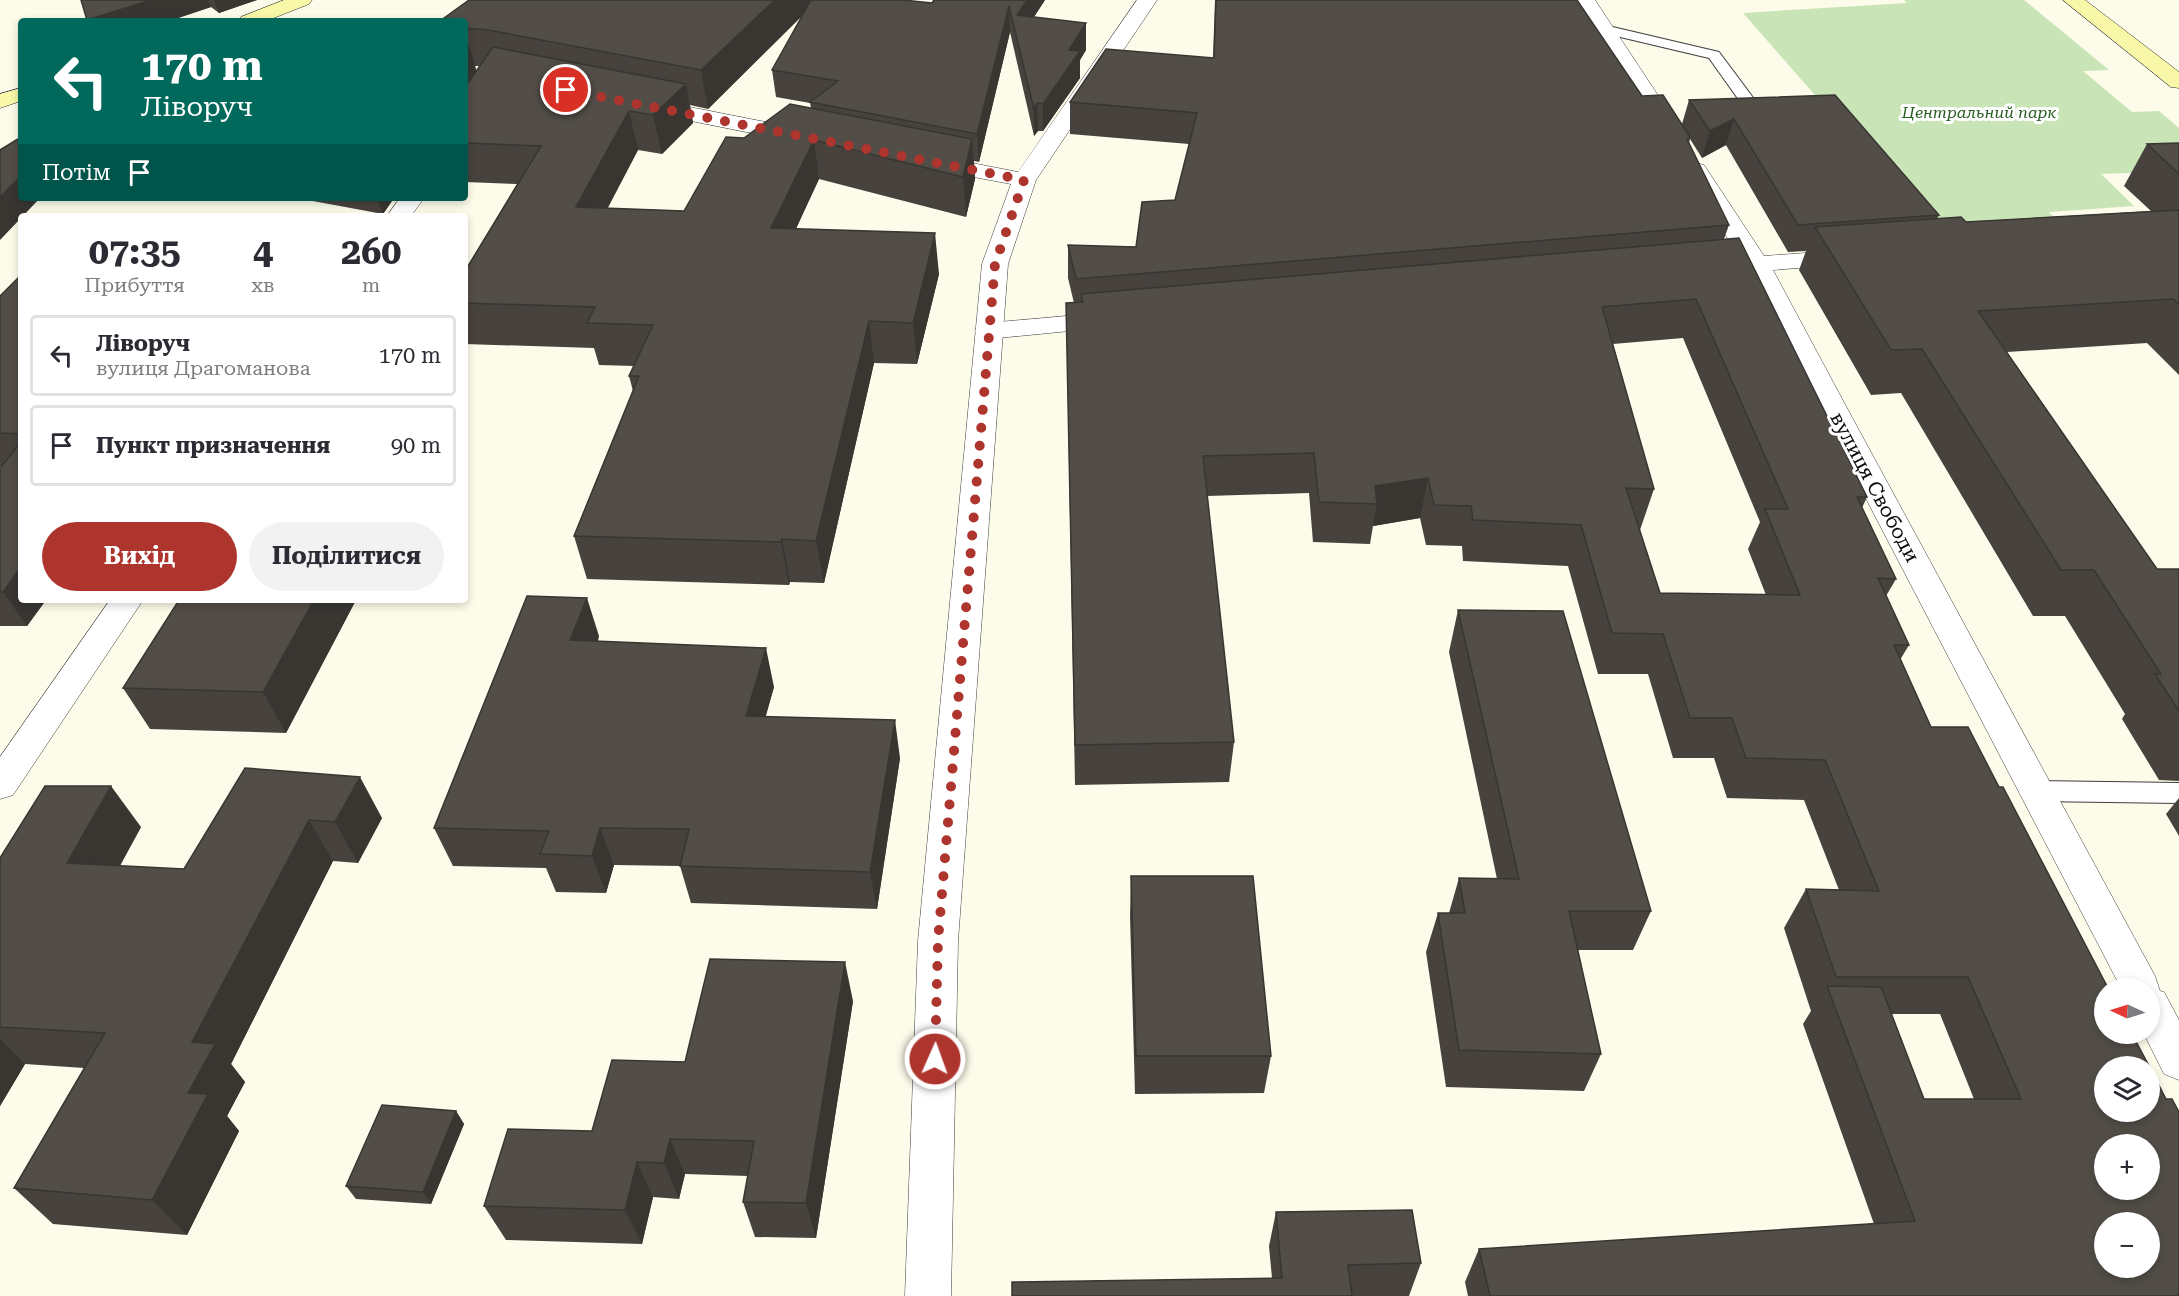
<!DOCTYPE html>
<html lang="uk">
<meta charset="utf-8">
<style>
:root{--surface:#fff;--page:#f2f2f3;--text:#2b2b33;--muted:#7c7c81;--line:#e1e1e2;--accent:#ae352e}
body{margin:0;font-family:"Roboto Serif",serif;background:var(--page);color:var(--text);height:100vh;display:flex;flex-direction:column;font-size:22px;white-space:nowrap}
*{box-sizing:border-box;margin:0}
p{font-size:20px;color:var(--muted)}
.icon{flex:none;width:33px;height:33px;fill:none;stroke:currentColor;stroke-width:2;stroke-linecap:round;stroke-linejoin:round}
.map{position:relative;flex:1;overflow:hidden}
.sheet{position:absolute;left:18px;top:213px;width:450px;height:390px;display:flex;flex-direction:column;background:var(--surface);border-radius:6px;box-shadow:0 3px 9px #0003}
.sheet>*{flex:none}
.guide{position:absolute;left:18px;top:18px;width:450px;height:183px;border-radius:6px;box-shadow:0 3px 9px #0003;background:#00695c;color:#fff;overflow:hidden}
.needle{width:39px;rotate:274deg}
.fabs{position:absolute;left:2094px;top:978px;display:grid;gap:12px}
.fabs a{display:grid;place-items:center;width:66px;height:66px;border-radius:50%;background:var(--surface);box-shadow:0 3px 9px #0003;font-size:30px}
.pin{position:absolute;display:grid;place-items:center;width:51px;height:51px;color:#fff;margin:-26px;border:3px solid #fff;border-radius:50%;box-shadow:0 2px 6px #0007}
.me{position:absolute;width:66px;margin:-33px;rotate:2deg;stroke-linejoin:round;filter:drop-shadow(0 0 4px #0008)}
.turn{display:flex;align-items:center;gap:21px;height:126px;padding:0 24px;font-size:27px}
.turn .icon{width:78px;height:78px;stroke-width:2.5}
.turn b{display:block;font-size:42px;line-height:51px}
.then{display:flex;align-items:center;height:57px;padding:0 24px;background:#0003;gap:12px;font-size:22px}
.eta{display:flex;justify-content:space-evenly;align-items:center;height:102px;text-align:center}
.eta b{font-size:36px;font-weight:700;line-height:42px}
.cta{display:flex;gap:12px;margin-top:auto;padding:12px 24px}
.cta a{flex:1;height:69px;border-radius:36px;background:var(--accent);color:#fff;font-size:24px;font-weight:700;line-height:69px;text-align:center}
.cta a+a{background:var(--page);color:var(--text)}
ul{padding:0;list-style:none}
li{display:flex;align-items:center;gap:18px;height:81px;margin:0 12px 9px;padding:0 12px;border:3px solid var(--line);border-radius:6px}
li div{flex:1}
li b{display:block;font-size:22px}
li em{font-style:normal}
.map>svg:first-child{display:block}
.green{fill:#c9e4b6}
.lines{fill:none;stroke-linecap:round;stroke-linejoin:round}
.service-casing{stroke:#3d3d3d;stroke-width:2}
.pedestrian-casing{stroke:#3d3d3d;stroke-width:1}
.minor-casing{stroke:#3d3d3d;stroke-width:1}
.secondary-casing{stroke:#2c2c2c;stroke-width:1}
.service{fill:#fff;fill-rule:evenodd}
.pedestrian{fill:#fff;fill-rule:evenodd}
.minor{fill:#fff;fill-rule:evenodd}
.secondary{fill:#f9f8a9;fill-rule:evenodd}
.wall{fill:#47423d;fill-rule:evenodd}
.shaded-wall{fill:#393632}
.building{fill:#524d47;stroke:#393632;stroke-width:1.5;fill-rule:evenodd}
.route{stroke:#ae352e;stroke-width:10;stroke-dasharray:0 18}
.labels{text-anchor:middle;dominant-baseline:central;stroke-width:6;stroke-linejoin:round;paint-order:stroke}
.far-park-label{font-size:16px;font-style:italic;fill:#275c21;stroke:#fff}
.street-label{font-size:20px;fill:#0a0a0a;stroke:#fff}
</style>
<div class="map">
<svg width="2179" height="1296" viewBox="0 0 2179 1296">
<rect width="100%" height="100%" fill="#fdfbe9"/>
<!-- green -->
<path class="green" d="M1904 0H2024L2109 70 2083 71 2132 112 2159 111 2179 128V171L2101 174 2134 206 2049 212 2063 226 1936 233 1743 13 1907 3Z"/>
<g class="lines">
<defs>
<path id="service" d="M1604 25 1719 52 1760 107 1758 110H1746L1709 58 1599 32 1597 29Z
M2036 781 2179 783V803L2036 801 2027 798 2023 791 2027 784Z"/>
<path id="pedestrian" d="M1696 163 1704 165 1764 256 1847 250 1856 252 1859 257 1856 262 1847 264 1773 270 1841 397 1837 403 1827 405 1817 403 1813 397 1749 272 1707 276 1698 273 1694 268 1698 263 1740 258 1684 170 1688 165Z
M1112 312 1121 314 1125 320 1121 326 988 339 979 337 975 331 979 325 988 323Z"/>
<path id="minor" d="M1137 0H1157L1036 180 1008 264 958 941 951 1296H905L918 941 982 264 1011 184 931 169 923 167 919 162 923 157 931 155 1018 172Z
M1575 0H1595L1667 109 1664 114H1648Z
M649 99 801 129 809 131 812 136 809 141 801 143 641 111 638 106 641 101Z
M400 198H424L411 216H387Z
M1827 389 1837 391 1841 397 2155 976 2160 991 2164 992 2179 1020V1080L2164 1074 2144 1034H2150V988H2121L1813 397 1817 391Z
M110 600H143L13 795 0 799V757Z"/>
<path id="secondary" d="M284 0H312L309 4 266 21H238L241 17Z
M2063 0H2085L2179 72V88L2171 87Z
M21 88V101L0 108V94Z"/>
</defs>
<!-- service casing -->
<use href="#service" class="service-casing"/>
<!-- pedestrian casing -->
<use href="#pedestrian" class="pedestrian-casing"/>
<!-- minor casing -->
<use href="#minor" class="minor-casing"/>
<!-- secondary casing -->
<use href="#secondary" class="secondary-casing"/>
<!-- service -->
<use href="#service" class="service"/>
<!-- pedestrian -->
<use href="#pedestrian" class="pedestrian"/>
<!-- minor -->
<use href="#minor" class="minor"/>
<!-- secondary -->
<use href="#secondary" class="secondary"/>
</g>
<!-- wall -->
<path class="wall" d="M81 0H257L219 13 211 7 169 21H87Z
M934 0H1045L1034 17 1086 23V50L1080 60V78L1043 131H1038L1034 136 1010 32 979 162 974 161 975 179 966 217 819 179 796 228 939 274 917 364 874 363 824 583 790 582 789 585 587 579 574 536 633 391 629 376 634 366 599 365 594 348 465 344V271L517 184 465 182V21L932 3ZM803 15 772 70 776 97 810 103 811 108 744 138 684 211 607 208 638 150 662 154 693 123 690 105 708 109ZM475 66H480L476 71Z
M1215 0H1577L1642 96 1682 124 1689 100 1835 95 1939 215 1937 219 1966 222 2151 211 2124 186 2147 144 2179 143V375L2147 343 2007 352 2157 569H2179V781L2159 780 2122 719 2125 714 2065 616H2033L1901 393 1871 395 1799 270 1806 251 1788 252 1726 145 1702 158 1690 139 1689 143 1729 225 1724 239 1867 497 1862 508 1896 579 1886 596 1909 645 1900 660 2179 1296H1468L1465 1282 1479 1249 1874 1224 1803 1024 1811 1011 1784 928 1806 889 1839 890 1804 800 1727 798 1714 758H1673L1648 674H1598L1568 566 1463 561 1462 546 1426 545 1420 518 1373 526 1370 544 1313 542 1309 493 1207 496 1234 742 1229 782 1075 785 1066 303H1074L1068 278V245L1136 247 1175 200 1189 144 1070 134V102L1213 58ZM1683 338 1760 522 1748 549 1766 595 1660 593 1640 530 1654 489 1613 344ZM1892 1014H1940L1974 1099H1924Z
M302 198H394L383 214 302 199Z
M21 275V600H46L27 626H0V468L2 466H0V296Z
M179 600H356L286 733 150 729 123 688Z
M1458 610 1651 911 1633 950H1578L1601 1054 1584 1091 1446 1087 1426 952 1438 913H1449L1459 878 1497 879 1449 652Z
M599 636 598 641 774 687 765 717 900 758 877 909 691 903 680 866 614 865 606 893 556 892 546 868 453 866 434 828Z
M245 768 382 818 358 863 333 861 231 1064 245 1082 227 1116 239 1131 187 1235 53 1224 14 1188 84 1068 25 1064 0 1106V858L141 827 120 866 184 869Z
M2179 798V836L2166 814Z
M1131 876 1271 1056 1264 1093 1135 1094 1130 916Z
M853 1001 816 1238 755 1237 743 1202 748 1176 685 1174 679 1199 653 1197 642 1244 506 1240 484 1206 592 1131 685 1062Z
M456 1111 464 1124 431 1204 356 1199 346 1186Z
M1276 1212 1421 1263 1409 1296H1012L1272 1278 1269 1246Z"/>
<!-- shaded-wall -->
<path class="shaded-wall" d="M151 0H208L211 7 169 21H87V20Z
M214 0H257L219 13Z
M775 0H818L708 109 701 70Z
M1027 0H1045L1018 41 1017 15Z
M1009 6 1010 32 979 162 977 134Z
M1086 23V50L1080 60V78L1043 131V104L1069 50Z
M469 45 480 83 465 103V49Z
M686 84 693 123 662 154 653 115Z
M1037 103 1038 131 1034 136V109Z
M629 111 638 150 587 248 576 207Z
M1734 119 1726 145 1702 158 1710 131Z
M972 139 975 179 966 217 963 177Z
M814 140 819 179 778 268 771 228Z
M21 176V198H40L23 216H21V218L0 240V197Z
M377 198H394L383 214Z
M935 233 939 274 917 364 913 323Z
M869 321 874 363 824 583 816 541Z
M1428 478 1420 518 1373 526 1377 504 1375 486Z
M782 539 790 582 789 585 781 542Z
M21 567V600H46L27 626 3 592Z
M587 598 599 636 583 678 570 640Z
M314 600H356L286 733 263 692Z
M766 648 774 687 755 755 746 716Z
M895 720 900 758 877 909 870 872Z
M360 777 382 818 358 863 335 822Z
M111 786 141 827 99 903 67 863Z
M309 820 333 861 231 1064 245 1082 227 1116 239 1131 187 1235 152 1200 188 1093 192 1042Z
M600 828 614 865 606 893 592 856Z
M845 962 853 1001 816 1238 806 1203Z
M0 1039 25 1064 0 1106Z
M456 1111 464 1124 431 1204 423 1192Z
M670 1139 685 1174 679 1199 664 1163Z
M637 1162 653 1197 642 1244 625 1210Z"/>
<!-- building -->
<path class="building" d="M81 0H151L87 20Z
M469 0H775L701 70 488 30 465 28V21H440Z
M811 0H903L932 3 934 0H1027L1017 15 1086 23 1069 50 1080 51 1043 104 1037 103 1034 109 1009 6 977 134 810 102 838 81 772 70Z
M1216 0H1577L1642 96 1663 95 1690 137 1687 139 1729 225 1076 279 1068 245 1136 247 1142 202 1175 200 1197 113 1070 102 1106 49 1214 58Z
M493 47 686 84 653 115 629 111 576 207 684 211 726 137 744 138 790 104 972 139 963 177 814 140 771 228 935 233 913 323 869 321 816 541 782 539 781 542 574 536 639 376H629L653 325 587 323 595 307 465 303V271L541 146 465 143V87Z
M1835 95 1939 215 1798 225 1734 119 1710 131 1689 100Z
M21 137V176L0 197V150Z
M2179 143V174L2147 144Z
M2179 210V305L2173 299 1978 311 2157 569H2179V711L2155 674H2161L2094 570H2061L1922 349 1891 350 1815 227 1961 217 1966 222Z
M1739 238 1867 497H1857L1896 579 1878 578 1909 645H1894L1931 727H1968L1999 787H2003L2108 988H2104V1034H2132L2149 1066H2104V1112H2150V1068L2166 1099H2172L2179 1112V1296H1490L1479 1249 1915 1221 1827 986 1881 987 1924 1099H2021L1968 977H1836L1806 889 1879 891 1825 760 1746 758 1732 718H1690L1663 634 1612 633 1581 525 1473 520 1471 506 1434 505 1428 478 1375 486 1377 504 1319 502 1314 453 1203 456 1234 742 1075 745 1066 303 1083 302 1081 294ZM1696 299 1788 509H1765L1800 595 1660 593 1626 488 1654 489 1602 307ZM2104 1144H2150V1190H2104ZM2104 1222H2150V1268H2104Z
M21 275V434L0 433V296Z
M21 442V567L3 592H0V468Z
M527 596 587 598 570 640 766 648 746 716 895 720 870 872 680 866 689 829 600 828 592 856 540 854 549 831 434 828Z
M179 600H314L263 692 123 688Z
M1458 610 1563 611 1651 911H1569L1601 1054 1459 1050 1438 913H1465L1459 878 1519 879Z
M245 768 360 777 335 822 309 820 192 1042 215 1044 188 1093 208 1094 152 1200 14 1188 105 1033 0 1027V858L45 786H111L67 863 184 869Z
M1131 876H1253L1271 1056H1136Z
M710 959 845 962 806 1203 743 1202 754 1141 670 1139 664 1163 637 1162 625 1210 484 1206 508 1129 592 1131 612 1060 685 1062Z
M382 1105 456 1111 423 1192 346 1186Z
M1412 1210 1421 1263 1348 1265 1352 1296H1012V1282L1282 1278 1276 1212Z"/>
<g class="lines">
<!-- route -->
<path class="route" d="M566 90 1024 180 995 264 938 941 935 1059"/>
</g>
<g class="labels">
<!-- far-park labels -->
<g class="far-park-label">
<text x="1979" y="112">Центральний парк</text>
</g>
<!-- street labels -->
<g class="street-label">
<text transform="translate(1875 487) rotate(62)">вулиця Свободи</text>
</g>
</g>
</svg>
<div class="fabs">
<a><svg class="needle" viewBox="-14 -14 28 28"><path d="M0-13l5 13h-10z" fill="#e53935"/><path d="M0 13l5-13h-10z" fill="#7c7c81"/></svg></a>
<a><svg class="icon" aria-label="layers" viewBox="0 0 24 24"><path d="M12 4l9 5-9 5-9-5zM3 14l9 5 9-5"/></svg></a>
<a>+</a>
<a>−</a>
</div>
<div class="pin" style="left:566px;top:90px;background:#d93025"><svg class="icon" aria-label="arrive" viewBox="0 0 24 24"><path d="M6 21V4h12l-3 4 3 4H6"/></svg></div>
<svg class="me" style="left:935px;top:1059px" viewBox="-20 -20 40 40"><circle r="17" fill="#ae352e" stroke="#fff" stroke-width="3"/><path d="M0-11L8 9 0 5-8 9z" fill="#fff"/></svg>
<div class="guide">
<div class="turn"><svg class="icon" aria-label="left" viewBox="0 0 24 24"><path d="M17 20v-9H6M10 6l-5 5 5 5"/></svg><div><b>170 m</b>Ліворуч</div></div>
<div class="then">Потім<svg class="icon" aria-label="arrive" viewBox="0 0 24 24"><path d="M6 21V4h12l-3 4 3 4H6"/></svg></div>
</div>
<section class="sheet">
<div class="eta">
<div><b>07:35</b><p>Прибуття</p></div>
<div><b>4</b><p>хв</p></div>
<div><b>260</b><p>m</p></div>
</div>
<ul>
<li><svg class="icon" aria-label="left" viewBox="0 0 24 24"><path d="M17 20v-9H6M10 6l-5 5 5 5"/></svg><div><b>Ліворуч</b><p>вулиця Драгоманова</p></div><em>170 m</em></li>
<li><svg class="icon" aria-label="arrive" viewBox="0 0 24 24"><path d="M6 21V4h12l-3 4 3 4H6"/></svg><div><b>Пункт призначення</b></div><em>90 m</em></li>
</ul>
<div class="cta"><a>Вихід</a><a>Поділитися</a></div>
</section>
</div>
